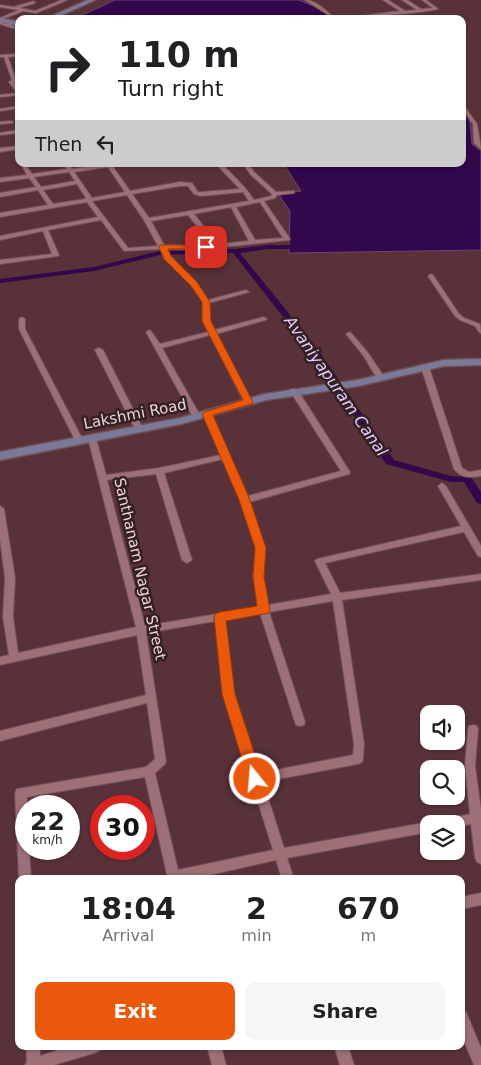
<!DOCTYPE html>
<style>
:root{--surface:#fff;--page:#f6f6f6;--text:#202124;--muted:#757577;--accent:#ea580c}
body{margin:0;font-family:"DejaVu Sans",sans-serif;background:var(--page);color:var(--text);height:100vh;display:flex;flex-direction:column;font-size:19px;white-space:nowrap}
*{box-sizing:border-box;margin:0}
p{font-size:16px;color:var(--muted)}
.icon{flex:none;width:28px;height:28px;fill:none;stroke:currentColor;stroke-width:2;stroke-linecap:round;stroke-linejoin:round}
.map{position:relative;flex:1;overflow:hidden}
.side{position:absolute;left:15px;top:875px;width:450px;height:175px;display:flex;flex-direction:column;background:var(--surface);border-radius:10px;box-shadow:0 1px 4px #0004}
.side>*{flex:none}
.hud{position:absolute;left:15px;top:15px;width:451px;height:152px;border-radius:10px;box-shadow:0 1px 4px #0004;background:#fff;color:var(--text);overflow:hidden}
.controls{position:absolute;left:420px;top:705px;display:grid;gap:10px}
.controls a{display:grid;place-items:center;width:45px;height:45px;border-radius:10px;background:var(--surface);box-shadow:0 1px 4px #0004;font-size:25px}
.speed{position:absolute;left:15px;top:795px;display:flex;gap:10px;font-size:25px;font-weight:700;text-align:center}
.speed>*{display:grid;place-content:center;width:65px;height:65px;border-radius:50%;background:var(--surface);box-shadow:0 1px 4px #0004;line-height:1}
.speed small{font-size:12px;font-weight:400}
.speed .limit{border:8px solid #d22;background:#fff;color:#111}
.pin{position:absolute;display:grid;place-items:center;width:42px;height:42px;color:#fff;margin:-21px;border-radius:10px;box-shadow:0 2px 8px #0006}
.me{position:absolute;width:55px;margin:-28px;rotate:343deg;stroke-linejoin:round;filter:drop-shadow(0 0 4px #0008)}
.turn{display:flex;align-items:center;gap:18px;height:105px;padding:0 20px;font-size:22px}
.turn .icon{width:65px;height:65px;stroke-width:2.5}
.turn b{display:block;font-size:35px;line-height:42px}
.then{display:flex;align-items:center;height:48px;padding:0 20px;background:#0003;gap:10px;font-size:19px}
.eta{display:flex;justify-content:space-evenly;align-items:center;height:85px;text-align:center}
.eta b{font-size:30px;font-weight:700;line-height:35px}
.action{display:flex;gap:10px;margin-top:auto;padding:10px 20px}
.action a{flex:1;height:58px;border-radius:10px;background:var(--accent);color:#fff;font-size:20px;font-weight:700;line-height:58px;text-align:center}
.action a+a{background:var(--page);color:var(--text)}
.map>svg:first-child{display:block}
.water{fill:#32074c;stroke:#6a4475}
.lines{fill:none;stroke-linecap:round;stroke-linejoin:round}
.canal{fill:#32074c;fill-rule:evenodd}
.street-casing{stroke:#725057;stroke-width:2}
.secondary-casing{stroke:#725057;stroke-width:3}
.street{fill:#9d7077;fill-rule:evenodd}
.secondary{fill:#7a7a98;fill-rule:evenodd}
.route{fill:#ea580c;stroke:#983908}
.labels{text-anchor:middle;dominant-baseline:central;stroke-width:5;stroke-linejoin:round;paint-order:stroke}
.street-label{font-size:15px;fill:#ecd2d6;stroke:#332023}
.water-label{font-size:16px;font-style:italic;fill:#e2c9f9;stroke:#332023}
</style>
<div class="map">
<svg width="481" height="1065" viewBox="0 0 481 1065">
<rect width="100%" height="100%" fill="#593239"/>
<!-- water -->
<path class="water" d="M115 0H299L323 10 331 19H74Z
M463 109 470 122 472 144 481 151V250L289 253 290 211 279 195 301 191 285 166 281 164H462Z"/>
<g class="lines">
<!-- canal -->
<path class="canal" d="M268 245H303L307 247 303 249H268L240 253 316 347 394 460 451 476 471 477 481 492V504L477 503 464 482H451L386 464 310 351 233 253 160 255 94 271 0 283V279L94 267 160 251 235 249Z"/>
<defs>
<path id="street" d="M62 0H67L36 13 23 11 0 20V18L19 10 0 7V5L14 7 34 1 35 3 19 8 35 11Z
M305 0C315 0 328 11 334 19H330L327 14Z
M383 0H388L405 11 417 10 402 0H407L421 9 433 8 422 0H426L438 9 421 12 351 19H335L400 11Z
M19 19V21L10 25 19 28V30L0 24V22L6 24Z
M19 54V56L8 57 16 81 14 83 19 89V95L0 97V95L17 93 9 82 12 80 4 57H0V55Z
M462 103 477 124 481 149 474 143 473 124 462 108Z
M19 106V108L0 111V109Z
M11 121 13 122V123L0 124V122Z
M19 130V133L0 135V133Z
M19 146V149L0 152V148Z
M21 164H25L32 174 67 169 64 164H68L72 169 111 164 130 191 180 182 192 183 198 192H201L240 189 216 164H222L246 189 254 200 271 196 272 194 251 175 243 164H248L255 173 276 192 294 191V193L277 195 275 198 264 201 290 239 289 240 196 250 166 249 170 256 196 283 208 300 246 290 249 292 209 303V321L214 330 264 317 267 319 266 320 216 334 252 402 251 404H248L244 402 210 335 162 348 201 417 197 419 193 417 146 332 149 330 151 331 160 344 208 332 203 321V302L192 285 165 258 160 249 124 251 101 220 48 230 59 255 58 256 0 264V260L52 254 43 231 0 240V236L98 217 87 202 0 217V213L48 205 38 190 0 197V193L36 187 29 178 0 182V178L27 175ZM108 167 125 192 92 198 74 172ZM69 172 75 181 41 187 34 177ZM77 184 86 198 85 199 53 204 43 190ZM180 186H188L194 194 201 196 243 192 249 201 149 218 132 194ZM127 195 144 220 158 246 128 248 92 201ZM260 202 283 238 255 240 236 207ZM231 207 249 241 218 244 194 214ZM188 215 212 245 196 246 164 245 151 221Z
M431 274 433 275 459 314 464 318 480 324 481 333 479 332 475 326 460 320 455 316 428 276Z
M22 317 25 319V329L83 440 82 442H76L75 440 19 329V319Z
M349 332 351 333 368 353 385 378 384 380H378L363 355 346 334Z
M99 348 103 350 143 429 142 431H136L135 429 95 350Z
M422 365H428L429 367 462 468 469 472 481 470V476C470 478 461 478 454 469L421 367Z
M291 389H297L350 472 349 474 250 502 265 548 263 577 268 605 331 594 315 561 317 559 461 526 438 486 442 483 446 486 481 546V557L478 556 464 532 325 563 340 593 481 574V580L342 600 364 744 363 759 362 762 358 764 263 782 284 848 429 822 433 824H429V832L287 858 294 879H282L276 860 192 879H168L145 777 27 797 26 849H29L31 879H19L15 793 17 789 146 767 155 759 147 703 0 741V731L146 695 137 635 0 665V657L9 655 3 617 5 578 0 539V506L4 509 15 578 13 617 18 653 136 627 88 438 92 436 96 438 106 475 159 468 221 455 203 414 207 412 211 414 248 496 341 471 290 391ZM223 459 241 500 257 548 253 577 259 607 145 626 107 480 156 474 182 560 187 563 192 560 164 473ZM333 601 354 744 353 755 260 773 234 694 225 619 260 613 295 722 296 725 300 726 304 725 305 722 269 612ZM216 621 224 694 273 850 178 870 155 773 165 764 166 761 146 633Z
M473 725 477 726 478 729 475 766 481 810V864L477 862 475 858 471 824 456 827V824H440L442 820 470 814 465 766 468 729 469 726Z
M481 893V905L461 909V897Z
M461 1010 466 1012 481 1048V1065H474L461 1034Z
M26 1046H40V1056L71 1046H101L99 1051 94 1053 54 1065H25L27 1061Z
M207 1046H221L226 1065H212Z
M334 1046H348L354 1065H340Z"/>
<path id="secondary" d="M88 0H95L53 19H45Z
M0 18 19 22V26L0 22Z
M481 359V365L444 366 358 386 266 400 181 424 0 460V452L180 418 265 394 358 380 444 360Z"/>
</defs>
<!-- street casing -->
<use href="#street" class="street-casing"/>
<!-- secondary casing -->
<use href="#secondary" class="secondary-casing"/>
<!-- street -->
<use href="#street" class="street"/>
<!-- secondary -->
<use href="#secondary" class="secondary"/>
</g>
<!-- route -->
<path class="route" d="M160 245H206L210 247 206 249H168L171 256 197 282 210 302 211 321 253 402 252 404 213 415 250 500 266 548 264 577 270 610 269 613 264 614 226 621 235 694 263 779 260 784 255 786 250 784 248 779 222 694 214 617 215 614 220 612 257 606 253 577 255 548 239 500 202 414 204 412 243 400 202 321V302L191 286 164 259 159 247Z"/>
<g class="labels">
<!-- street labels -->
<g class="street-label">
<text transform="translate(135 414) rotate(-11)">Lakshmi Road</text>
<text transform="translate(140 569) rotate(77)">Santhanam Nagar Street</text>
</g>
<!-- water labels -->
<g class="water-label">
<text transform="translate(336 386) rotate(55)">Avaniyapuram Canal</text>
</g>
</g>
</svg>
<div class="controls">
<a><svg class="icon" aria-label="sound" viewBox="0 0 24 24"><path d="M4 9h4l5-4v14l-5-4H4zM17 9q2 3 0 6"/></svg></a>
<a><svg class="icon" aria-label="search" viewBox="0 0 24 24"><circle cx="10" cy="10" r="6"/><path d="M15 15l6 6"/></svg></a>
<a><svg class="icon" aria-label="layers" viewBox="0 0 24 24"><path d="M12 4l9 5-9 5-9-5zM3 14l9 5 9-5"/></svg></a>
</div>
<div class="speed"><div>22<small>km/h</small></div><div class="limit">30</div></div>
<div class="pin" style="left:206px;top:247px;background:#d93025"><svg class="icon" aria-label="arrive" viewBox="0 0 24 24"><path d="M6 21V4h12l-3 4 3 4H6"/></svg></div>
<svg class="me" style="left:255px;top:779px" viewBox="-20 -20 40 40"><circle r="17" fill="#ea580c" stroke="#fff" stroke-width="3"/><path d="M0-11L8 9 0 5-8 9z" fill="#fff"/></svg>
<div class="hud">
<div class="turn"><svg class="icon" aria-label="right" viewBox="0 0 24 24"><path d="M7 20v-9h11M14 6l5 5-5 5"/></svg><div><b>110 m</b>Turn right</div></div>
<div class="then">Then<svg class="icon" aria-label="left" viewBox="0 0 24 24"><path d="M17 20v-9H6M10 6l-5 5 5 5"/></svg></div>
</div>
<section class="side">
<div class="eta">
<div><b>18:04</b><p>Arrival</p></div>
<div><b>2</b><p>min</p></div>
<div><b>670</b><p>m</p></div>
</div>
<div class="action"><a>Exit</a><a>Share</a></div>
</section>
</div>
